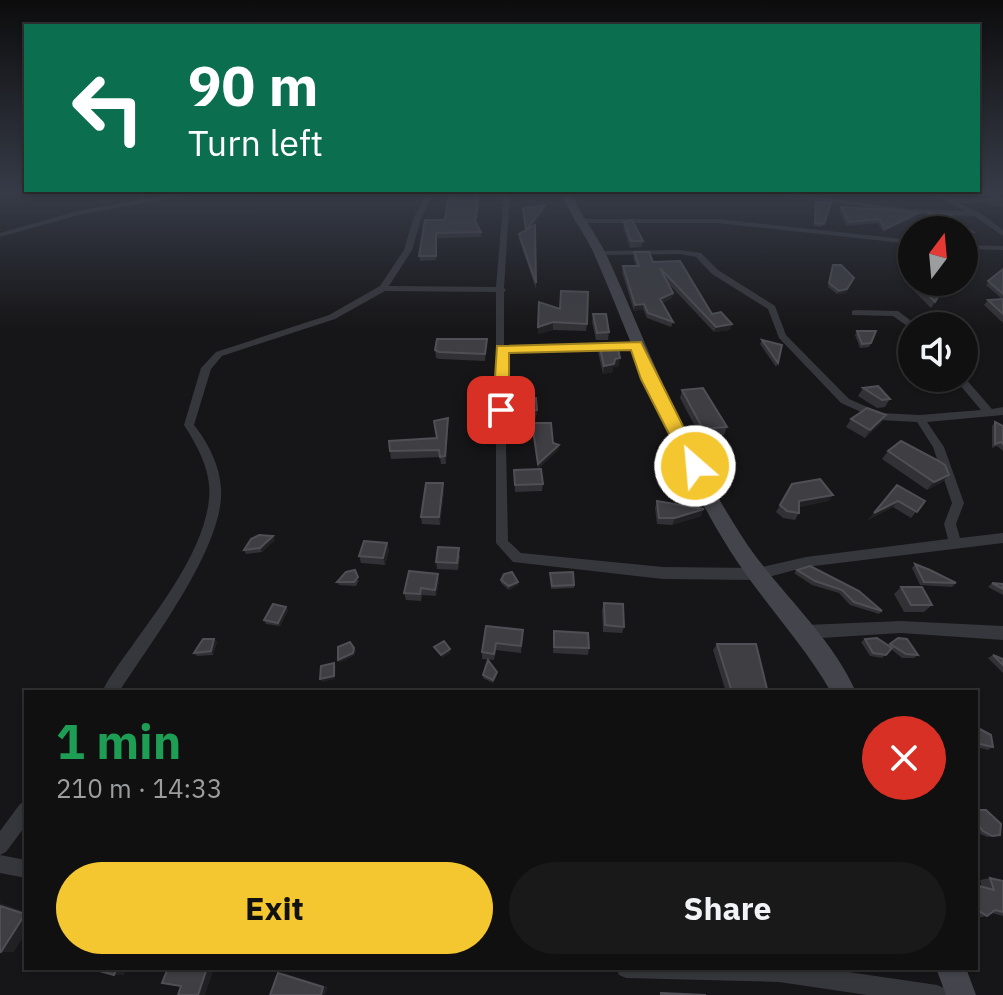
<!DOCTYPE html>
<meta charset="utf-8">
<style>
:root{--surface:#101011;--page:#19191a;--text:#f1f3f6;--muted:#9c9d9f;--line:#303031;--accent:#f4c630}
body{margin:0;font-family:"IBM Plex Sans",sans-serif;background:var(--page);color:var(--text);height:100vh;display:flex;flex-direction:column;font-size:30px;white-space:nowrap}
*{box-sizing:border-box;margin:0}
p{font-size:26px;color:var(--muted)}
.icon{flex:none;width:44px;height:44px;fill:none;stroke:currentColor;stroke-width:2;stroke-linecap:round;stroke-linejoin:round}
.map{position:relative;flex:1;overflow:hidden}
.drawer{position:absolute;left:24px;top:690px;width:954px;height:280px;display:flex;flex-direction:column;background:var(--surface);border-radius:0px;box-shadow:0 2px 6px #0004,0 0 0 2px var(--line)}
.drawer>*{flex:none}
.banner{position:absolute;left:24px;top:24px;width:956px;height:168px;border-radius:0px;box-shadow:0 2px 6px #0004,0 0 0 2px var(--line);background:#0b6e4f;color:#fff;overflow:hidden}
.needle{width:52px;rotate:16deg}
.fabs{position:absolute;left:898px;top:216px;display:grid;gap:16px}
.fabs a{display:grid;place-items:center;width:80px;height:80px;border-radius:50%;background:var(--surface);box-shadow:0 2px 6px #0004,0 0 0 2px var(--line);font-size:40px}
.pin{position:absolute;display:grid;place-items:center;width:68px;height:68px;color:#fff;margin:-34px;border-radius:16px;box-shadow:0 4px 12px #0006}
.me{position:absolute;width:88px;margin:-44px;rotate:333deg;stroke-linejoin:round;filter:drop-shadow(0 0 6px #0008)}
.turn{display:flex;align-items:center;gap:28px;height:168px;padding:0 32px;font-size:36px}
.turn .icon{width:104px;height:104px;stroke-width:2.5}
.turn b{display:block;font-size:56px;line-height:68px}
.round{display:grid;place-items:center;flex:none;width:84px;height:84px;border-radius:42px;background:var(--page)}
.overview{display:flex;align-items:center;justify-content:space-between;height:136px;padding:0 32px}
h1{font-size:48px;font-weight:700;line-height:60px;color:#1e9e55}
.primary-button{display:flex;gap:16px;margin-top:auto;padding:16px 32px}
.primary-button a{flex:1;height:92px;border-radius:48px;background:var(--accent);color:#111;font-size:32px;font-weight:700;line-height:92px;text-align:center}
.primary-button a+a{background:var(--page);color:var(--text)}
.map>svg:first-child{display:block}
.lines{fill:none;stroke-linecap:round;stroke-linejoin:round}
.minor{fill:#36373c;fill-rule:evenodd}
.secondary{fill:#44454c;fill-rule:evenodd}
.wall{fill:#323135}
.shaded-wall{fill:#212023}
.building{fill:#3e3e43;stroke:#4f4f55;stroke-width:2}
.route{fill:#f4c630;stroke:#9f811f;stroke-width:2}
</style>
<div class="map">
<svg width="1003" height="995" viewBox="0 0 1003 995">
<rect width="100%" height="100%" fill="#161517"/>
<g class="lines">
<!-- minor -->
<path class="minor" d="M187 192H202L78 215 0 237V233L77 211Z
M428 192H434L421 219 412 250 389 286 496 287 504 192H510L504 288 506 290 504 292V346L636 342 641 345 636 348 504 352 508 541 521 553 663 567 757 568 806 557 948 539 944 524 952 503 933 447 917 422 879 420 841 403 779 338 768 309 712 274 696 257 680 254 596 255 595 253 599 251 680 250 701 253 718 270 775 306 786 335 849 399 881 413 920 415 981 410 954 378 964 377 992 409 1003 407V415L927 422 944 447 964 503 956 524 960 538 1003 533V543L806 567 757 580 663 579 513 562 496 543V292L385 291 335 319 222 356 211 369 194 425C210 445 223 472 221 498 217 556 151 642 119 692H102C110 675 122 660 132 646 161 605 204 550 209 499 212 472 198 447 184 425L201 368 216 352 329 315 380 286 404 250 413 219Z
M765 192H783L908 209 965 211 929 192H937L952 199 1003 198V202L959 203 979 212 1003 230V236L974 216 908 213Z
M575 219H717L912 240V244L717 223H578L574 221Z
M964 245 1003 246V250L964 249Z
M855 310 898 311 918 326 910 328 893 316 852 315V311Z
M901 621 1003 626V640L901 633 805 639 800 637 798 632 800 627 805 625Z
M26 801V825L6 852 0 855 26 860V878L0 873V831L20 804Z
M616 968H821L937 985 944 988 947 995H867L779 982 626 978 619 975Z"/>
<!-- secondary -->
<path class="secondary" d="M561 192H571C580 215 596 233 607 256 650 350 684 447 741 535 775 589 830 633 856 692H831C802 641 760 599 729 549 671 457 638 355 595 256 586 234 569 215 561 192Z
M936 968H966L976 995H946Z"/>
</g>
<!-- wall -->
<path class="wall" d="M970 192H1003V196H974Z
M1003 199V207L986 205 989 200Z
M816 202 831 203 822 227 814 226 815 205Z
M545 205V210L533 226 535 225 536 289 519 239V234L526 230 523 208Z
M841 207 916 216 883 232 878 223 847 226 839 211Z
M478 211 476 222 481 232V237L437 238 436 260 420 261 419 256 445 220Z
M928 213 973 232 970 235H964V230H938L926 217Z
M624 222 643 241 641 247 630 248 623 228Z
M634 252 653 262 712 314 732 324 730 330 714 332 668 283 673 293 672 298 662 303 673 322 671 327 647 318 643 309 634 311 622 272 623 266H636L633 258Z
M833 265 854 278 846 293 837 294 828 287Z
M1003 269V323L984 305 988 300 1002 299 986 285Z
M912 274V282H933L942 291 931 308 904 281 908 275Z
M539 302 587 324 586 331 553 330 538 334Z
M593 314 609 332 608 340H596L592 322Z
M857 331 871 343 869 347 860 348 855 335Z
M487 339 485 361 440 359 436 358 435 350Z
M762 340 778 363 776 367 760 344Z
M599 344 619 366 613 367V372L603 374 598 352Z
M863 388 890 399 885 407 877 408 858 396Z
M682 390 727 427 724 435 700 436 680 398Z
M515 398 537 410 536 418H515Z
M886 415 881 423 865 438 846 427 851 419Z
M995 422 1003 426V451L997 446 992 448V426Z
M532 423 553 443 559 445 558 450 538 469Z
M448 426 446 464H441L440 457 391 459 390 451 436 438Z
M888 451 949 475 942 482 927 490 882 459Z
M514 470 543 484 542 491 515 492Z
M792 484 833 495 828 501 799 507V513L795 520 783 518 776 512Z
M897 485 925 501 911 518 893 507 868 520Z
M444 491 440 525 422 524 421 517Z
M657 501 701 516 672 525 657 524 655 508Z
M275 540 262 552 246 554 244 550Z
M387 543 389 550 385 565 361 563 359 556Z
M460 555 458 570 437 569 436 562Z
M915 564 956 583 952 587 920 585 912 568Z
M810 566 882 611 879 614 850 605 839 593 812 585 794 573 797 570Z
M550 573 574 585V588L551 589Z
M359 580 356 586 339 585 337 582Z
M501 580 518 585 509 590 501 583Z
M439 581 436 596 422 595 421 601 406 600 404 593Z
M992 583 1003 584V595L988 587Z
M901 587 932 605 924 612H904L894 594Z
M604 603 624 627 622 633 603 632 602 610Z
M286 607 288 610 280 626 266 624 264 620Z
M486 626 523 630 521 653 496 650 494 660 482 659V652Z
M554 631 589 648 588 655 553 653Z
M898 638 918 655 914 658H902L891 649 882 658 870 656 861 642 865 639 888 646Z
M214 639 217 642 213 655 197 656 194 653Z
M717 644 767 689 807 692H726L713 650Z
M993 655 1003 659V673L988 658Z
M483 675H497L493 683 483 678Z
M976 727 993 747 988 750 976 747Z
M978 810 1000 835 987 837 978 833 976 830V811Z
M990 878 1003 881V916L992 913 987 916 977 918 976 917V885L982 887 980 880Z"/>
<!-- shaded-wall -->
<path class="shaded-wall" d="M545 205V210L527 234V229Z
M918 213 916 216 883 232 885 229Z
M847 289 846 293 837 294 839 291Z
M673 293 672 298 658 305 660 299Z
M644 304 643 309 634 311 635 305Z
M553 322V330L538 334V327Z
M732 324 730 330 714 332 716 327Z
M620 358 619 366 613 367V372L603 374 604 366 615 359Z
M886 415 881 423 865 438 870 430Z
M448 418V426L446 464 445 456Z
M559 445 558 450 538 469V464Z
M949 475 942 482 927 490 934 482Z
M443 483 444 491 440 525 439 517Z
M833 495 828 501 794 508 799 501Z
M898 501 893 507 868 520 874 513Z
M704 509 701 516 672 525 675 518Z
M273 536 275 540 262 552 260 548Z
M387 543 389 550 385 565 383 558Z
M438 574 439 581 436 596 435 590Z
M518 582V585L509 590V586Z
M286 607 288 610 280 626 278 623Z
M214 639 217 642 213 655 211 651Z
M354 648 356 651 354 656 339 663 338 660Z
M450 649V653L442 658 441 655Z
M334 663 336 666 335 679 322 682 320 679Z
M0 903 26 912V932L14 952H1Z
M117 968H127L124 975H114Z
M207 968H214L205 995H198Z
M278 973H284L328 987 325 995H321Z"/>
<!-- building -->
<path class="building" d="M453 192H476L478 206 475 221 481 232 436 233V256H419L425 220H445L447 204Z
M816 202 831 203 824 224 815 223Z
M545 205 527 229 535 225 536 283 519 234 526 230 523 208Z
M841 207 893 210 918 213 885 229 880 219 849 222Z
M928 213 950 214 973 232H964V230H944Z
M632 220 643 241H631L624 222Z
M634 252H649L653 262 680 261 712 314 721 312 732 324 716 327 660 268 673 293 660 299 673 322 648 313 644 304 635 305 623 266H639Z
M833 265H841L854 278 847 289 839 291 829 283Z
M1003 269V294L988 281Z
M915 282H933L942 291 935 302Z
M561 291 588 292 587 324 553 322 538 327 539 302 560 309Z
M1003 299V314L988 300Z
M593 314H606L609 332 597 333Z
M857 331H876L871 343 862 344Z
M437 339H487L485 354 439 352 435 350Z
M762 340 782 345 778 363Z
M599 344H617L620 358 615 359 614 364 604 366Z
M878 386 890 399 882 400 863 388Z
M703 388 727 427 703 429 682 390Z
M515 398H536L537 410H516Z
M867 408 886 415 870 430 851 419Z
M448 418 445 456 440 457 439 450 390 451 389 441 437 438 434 421Z
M995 422 1003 426V444L1001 442 995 444Z
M532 423H551L553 443 559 445 538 464Z
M901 441 937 460 945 465 949 475 934 482 888 451Z
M541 469 543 484 515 485 514 470Z
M820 479 833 495 799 501V513L787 511 780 505 792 484Z
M426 483H443L439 517H421Z
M897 485 925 501 917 512 898 501 874 513Z
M657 501 704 509 675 518H659Z
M259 535 273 536 260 548 244 550 251 539Z
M364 541 387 543 383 558 359 556Z
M438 547 459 548 457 563 436 562Z
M915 564 930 570 956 583 924 582Z
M810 566 859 591 882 611 854 602 842 590 815 581 797 570Z
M355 570 358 577 354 582H337L346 572Z
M409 571 438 574 435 590 421 588 420 594 404 593Z
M512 572 518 582 509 586 501 580 504 574Z
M573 572 574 585 552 586 550 573Z
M992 583 1003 584V589Z
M901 587H922L932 605H911Z
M604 603 623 604 624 627 605 625Z
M273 604 286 607 278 623 264 620Z
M486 626 523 630 521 646 496 643 494 654 482 652Z
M554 631 588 633 589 648 554 647Z
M877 638 892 648 886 655 873 653 865 639Z
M898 638 907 639 918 655 906 654 890 644Z
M203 639H214L211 651 194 653Z
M444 641 450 649 441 655 434 647Z
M350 642 354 648 353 653 338 660V647Z
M717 644H756L767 689 807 690V692H732Z
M993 655 1003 659V665Z
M488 660 497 672 493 680 483 675Z
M334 663V676L320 679 321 666Z
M680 690 704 691 705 692H680Z
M976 727 991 735 993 747 980 744 976 740Z
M978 810H986L1001 824 1000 835 992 836 983 831 976 822V813Z
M990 878 1003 881V912L995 910 987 916 976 909V885L994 890Z
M0 906 25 914 1 952 0 951Z
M89 968H117L114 975Z
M168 968H207L198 995H178L181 986 162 983Z
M278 973 323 987 321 995H270Z
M661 993 706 995H661Z"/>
<!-- sky -->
<linearGradient id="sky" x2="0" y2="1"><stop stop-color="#0c0c0d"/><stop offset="0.58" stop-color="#363b47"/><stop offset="1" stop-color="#363b47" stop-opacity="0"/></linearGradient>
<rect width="1003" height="331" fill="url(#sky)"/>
<!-- route -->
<path class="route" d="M641 342 703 466 701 471H688L641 379 631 350 509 353V410L501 415 493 410 497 346Z"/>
</svg>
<div class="fabs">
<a><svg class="needle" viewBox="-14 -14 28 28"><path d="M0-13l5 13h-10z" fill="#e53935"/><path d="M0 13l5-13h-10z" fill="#9c9d9f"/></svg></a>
<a><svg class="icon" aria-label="sound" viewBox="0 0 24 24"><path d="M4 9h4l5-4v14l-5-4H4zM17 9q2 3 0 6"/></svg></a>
</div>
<div class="pin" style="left:501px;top:410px;background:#d93025"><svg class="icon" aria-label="arrive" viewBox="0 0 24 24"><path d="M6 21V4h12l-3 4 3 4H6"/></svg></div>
<svg class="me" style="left:695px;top:466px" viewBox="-20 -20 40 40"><circle r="17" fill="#f4c630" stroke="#fff" stroke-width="3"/><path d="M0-11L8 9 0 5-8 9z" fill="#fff"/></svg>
<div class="banner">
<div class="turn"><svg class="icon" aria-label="left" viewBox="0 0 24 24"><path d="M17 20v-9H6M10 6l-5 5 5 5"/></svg><div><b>90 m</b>Turn left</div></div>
</div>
<section class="drawer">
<div class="overview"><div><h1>1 min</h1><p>210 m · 14:33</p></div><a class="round" style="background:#d93025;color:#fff"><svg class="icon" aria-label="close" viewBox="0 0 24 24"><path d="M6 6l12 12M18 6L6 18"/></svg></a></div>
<div class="primary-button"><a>Exit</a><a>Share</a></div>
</section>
</div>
